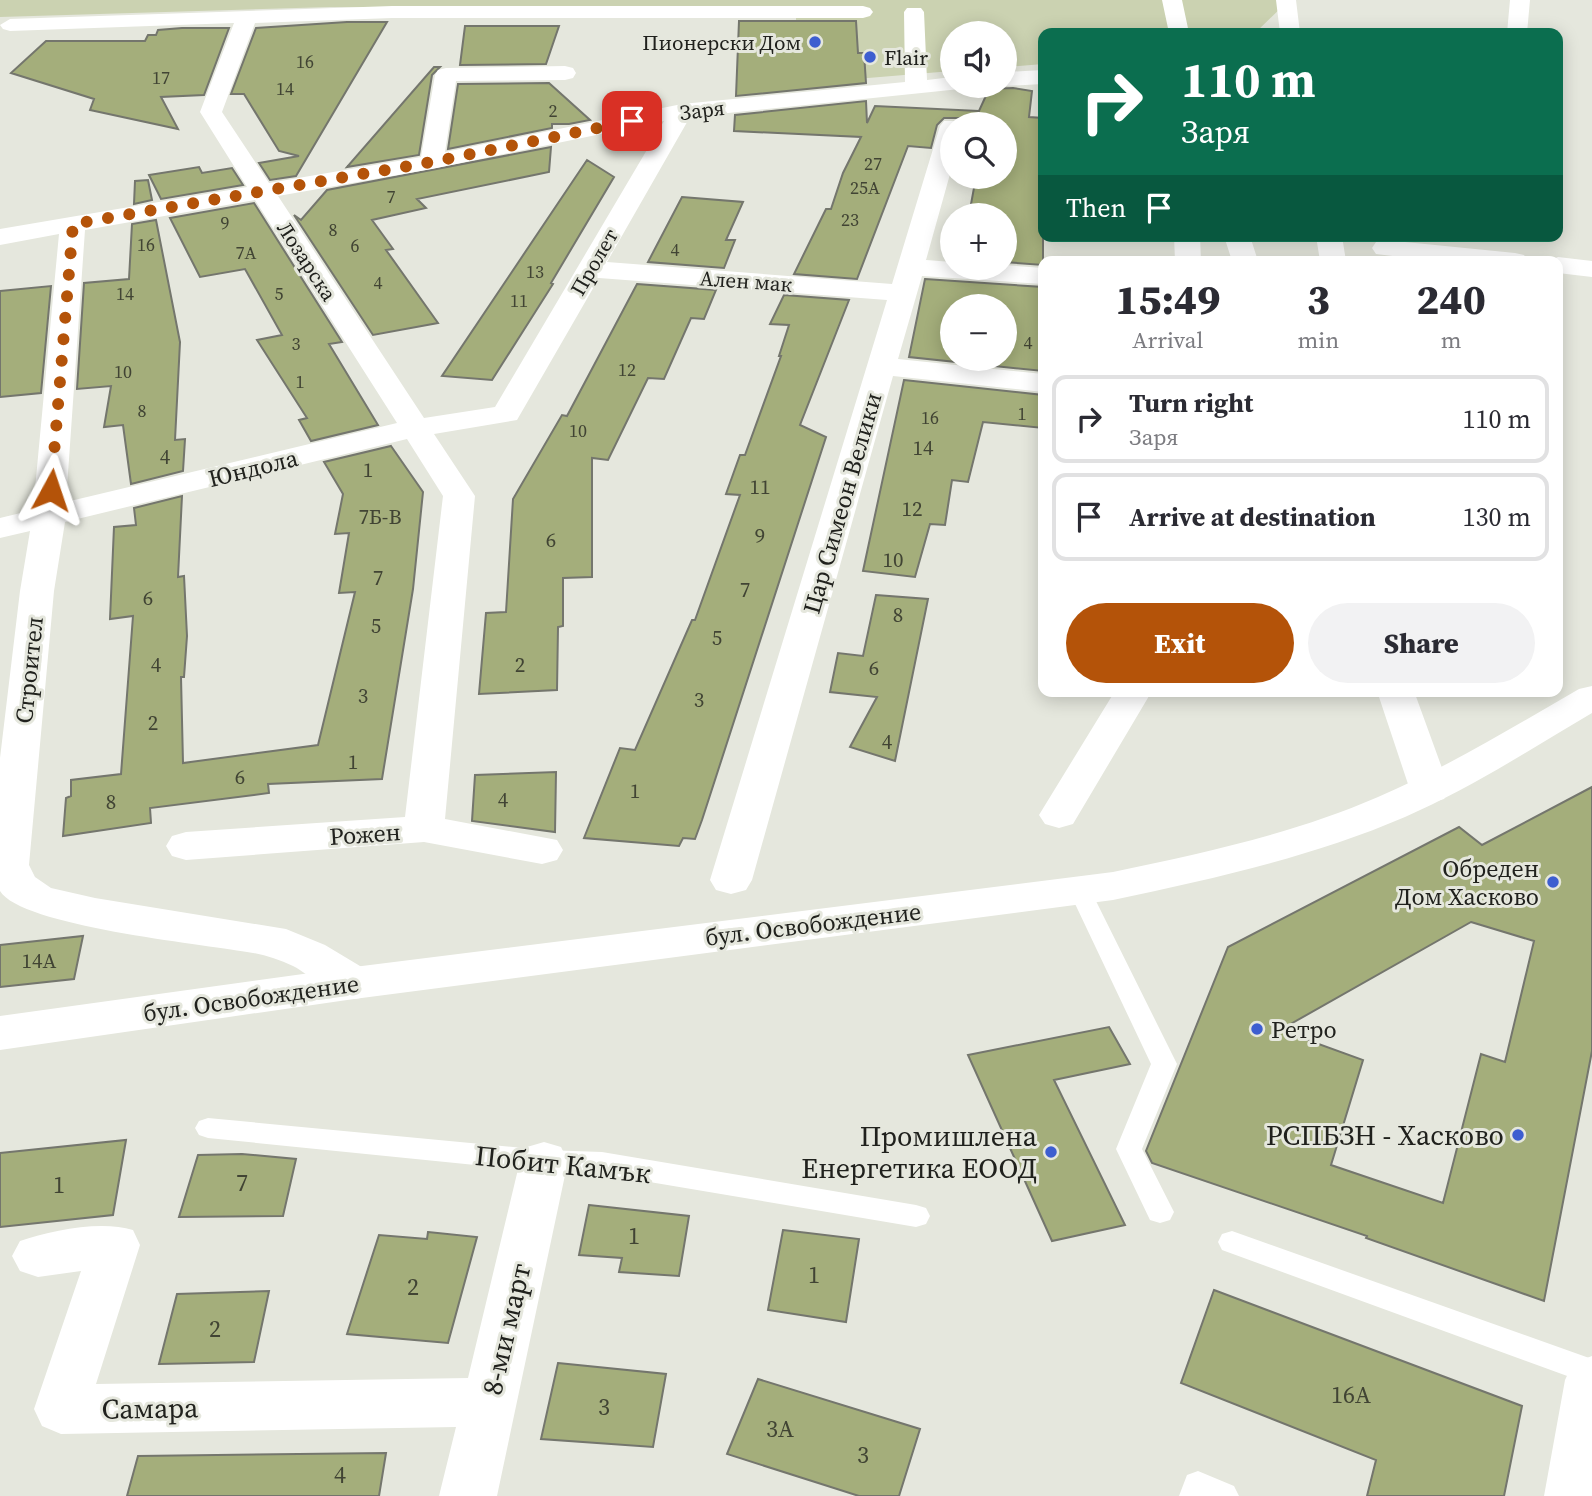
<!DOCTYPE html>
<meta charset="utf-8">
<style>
:root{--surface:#fff;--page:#f2f2f3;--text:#2b2b33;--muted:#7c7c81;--line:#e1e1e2;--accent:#b45309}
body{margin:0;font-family:"Source Serif 4",serif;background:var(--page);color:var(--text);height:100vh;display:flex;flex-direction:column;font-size:26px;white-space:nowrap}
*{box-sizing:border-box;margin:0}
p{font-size:23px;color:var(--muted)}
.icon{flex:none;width:38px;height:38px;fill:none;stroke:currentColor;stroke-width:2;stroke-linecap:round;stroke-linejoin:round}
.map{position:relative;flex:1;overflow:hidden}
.drawer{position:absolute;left:1038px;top:256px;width:525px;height:441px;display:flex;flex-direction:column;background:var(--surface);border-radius:14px;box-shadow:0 4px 18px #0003}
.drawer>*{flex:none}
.top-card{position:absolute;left:1038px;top:28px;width:525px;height:214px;border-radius:14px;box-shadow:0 4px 18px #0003;background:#0b6e4f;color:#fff;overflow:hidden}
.tools{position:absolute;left:940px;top:21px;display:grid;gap:14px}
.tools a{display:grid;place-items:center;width:77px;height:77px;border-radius:50%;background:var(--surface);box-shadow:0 4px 18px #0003;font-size:35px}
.pin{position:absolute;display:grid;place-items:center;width:60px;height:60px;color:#fff;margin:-30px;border-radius:14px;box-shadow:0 4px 10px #0006}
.me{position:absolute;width:77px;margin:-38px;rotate:5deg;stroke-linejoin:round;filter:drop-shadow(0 0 5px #0008)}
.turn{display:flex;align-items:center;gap:24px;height:147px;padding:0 28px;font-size:32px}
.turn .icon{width:91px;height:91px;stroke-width:2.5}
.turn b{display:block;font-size:49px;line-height:60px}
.then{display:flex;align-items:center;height:66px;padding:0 28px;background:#0003;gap:14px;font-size:26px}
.eta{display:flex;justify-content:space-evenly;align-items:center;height:119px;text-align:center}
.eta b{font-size:42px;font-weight:800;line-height:49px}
.action{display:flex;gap:14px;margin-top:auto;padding:14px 28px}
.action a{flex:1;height:80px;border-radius:42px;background:var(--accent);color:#fff;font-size:28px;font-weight:800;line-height:80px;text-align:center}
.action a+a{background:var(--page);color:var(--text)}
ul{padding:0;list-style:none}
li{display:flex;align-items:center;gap:21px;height:88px;margin:0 14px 10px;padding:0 14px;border:4px solid var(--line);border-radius:14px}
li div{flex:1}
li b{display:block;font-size:26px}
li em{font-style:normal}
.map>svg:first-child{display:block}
.green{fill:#cbd2b1}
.building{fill:#a4ae7b;stroke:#74766d;stroke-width:2;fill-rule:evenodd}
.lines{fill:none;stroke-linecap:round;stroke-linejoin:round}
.service{fill:#fff;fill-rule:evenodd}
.minor{fill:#fff;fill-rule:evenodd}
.tertiary{fill:#fff;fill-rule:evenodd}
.primary{fill:#fff;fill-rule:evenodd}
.route{stroke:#b45309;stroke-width:12;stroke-dasharray:0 21.6}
.poi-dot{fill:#3d5ed0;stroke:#e5e7dd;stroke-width:2.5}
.labels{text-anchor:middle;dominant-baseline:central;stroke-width:6;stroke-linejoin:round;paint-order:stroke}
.far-number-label{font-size:18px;fill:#414434}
.far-poi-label{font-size:21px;fill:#20211d;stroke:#e5e7dd;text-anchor:end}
.far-street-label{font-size:21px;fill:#20211d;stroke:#e5e7dd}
.number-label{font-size:21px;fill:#414434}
.street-label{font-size:24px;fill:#20211d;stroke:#e5e7dd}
.poi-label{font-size:24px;fill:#20211d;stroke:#e5e7dd;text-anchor:end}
.near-number-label{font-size:24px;fill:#414434}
.near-poi-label{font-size:28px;fill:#20211d;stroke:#e5e7dd;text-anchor:end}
.near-street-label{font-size:28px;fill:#20211d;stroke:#e5e7dd}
</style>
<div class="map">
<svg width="1592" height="1496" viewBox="0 0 1592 1496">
<rect width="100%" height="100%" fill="#e5e7dd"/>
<!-- green -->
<path class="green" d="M0 0H1286V3L1255 33H1043V64L1005 67 1004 33H952V71L796 84V8L330 7 0 17Z"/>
<!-- building -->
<path class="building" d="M739 21H856L858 53H864L866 83 736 96Z
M347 22H387L296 176 270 180 259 163 299 156 279 151 244 94H231L256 28Z
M465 26H559L546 64 460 65Z
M182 28H229L204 95 161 97 178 129 90 110 94 99 11 73 46 41H145L148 35H156L158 30Z
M434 67H440L432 75 419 155 347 167Z
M549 83 590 120 569 124H552V128L448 149 458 84Z
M1013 88 1032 91 1029 117 1043 118V265L1004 262V215H969L976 177H1004V124H965L960 118H944L937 125 931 148 908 146 857 279 794 274 826 209H831L843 173 861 137 734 131 735 115 866 101 867 123 875 106 979 111 989 89Z
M551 147 549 172 417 199 426 208 372 220 393 249 386 250 438 323 373 335 294 215 301 220 327 190Z
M587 160 614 177 551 283 553 284 492 380 442 376Z
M199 167 202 173 232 168 243 185 161 199 149 175Z
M148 180 152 200 134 204 135 181Z
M682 197 743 202 726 240H735L724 268 648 262Z
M254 203 342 342 329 344 378 425 311 441 299 420 307 418 257 340 282 335 245 269 200 277 170 218Z
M156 220 180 342 175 440 185 439 183 471 131 484 123 425 104 427 111 386 77 389 84 283 129 279 132 224Z
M925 279 1043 287V371L909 357ZM952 306H1004V359H952Z
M637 284 716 290 704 319 691 318 664 379 648 378 608 460 592 458V577L563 578V626L558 627 557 690 479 694 486 613 506 612 513 499 562 415 567 416Z
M51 286 41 393 0 397V291Z
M784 295 849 300 800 425 826 437 702 820 695 839 683 838 679 846 584 838 620 748 635 750 692 620H695L740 495 726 494 740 455H745L781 356H779L789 325 770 324Z
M904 380 1043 395V428L983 422 968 482 952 480 945 525 930 524 915 577 863 571Z
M391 446 423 492 413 589 382 779 268 784 269 793 150 808 151 823 63 836 66 798 71 796V780L121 774 133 616 110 619 114 527 136 525 134 508 182 496 178 577 184 576 187 636 184 677H181L183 763 318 745 355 592 339 593 349 533 335 534 343 494 324 462Z
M876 595 928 599 895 761 850 747 877 697 830 692 838 653 863 656Z
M556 772 555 832 472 821 475 775Z
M1592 787V1051L1544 1301 1366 1238 1367 1236 1152 1163 1146 1151 1228 947 1459 827 1482 845ZM1471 922 1534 941 1505 1062 1481 1054 1443 1203 1331 1165 1363 1060 1280 1030Z
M83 936 74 979 0 987V945Z
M1109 1027 1130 1064 1054 1080 1125 1225 1052 1241 968 1055Z
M126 1140 113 1215 0 1227V1153Z
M242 1154 296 1159 283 1216 179 1217 198 1155Z
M589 1205 689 1216 679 1276 619 1272 622 1258 579 1255Z
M783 1230 859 1239 846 1322 768 1310Z
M428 1232 477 1237 448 1343 347 1334 379 1235 427 1239Z
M1214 1290 1522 1406 1504 1496H1367L1376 1460 1181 1383Z
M269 1291 254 1362 159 1364 177 1294Z
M558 1363 666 1374 653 1447 541 1439Z
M758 1379 920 1429 899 1496H859L727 1454Z
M386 1453 379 1496H127L138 1456Z"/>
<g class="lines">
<!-- service -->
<path class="service" d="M1079 881 1087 883 1090 889 1177 1064 1142 1149 1174 1212 1170 1220 1160 1223 1150 1220 1116 1149 1151 1064 1068 889 1071 883Z
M208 1118 544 1150 602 1152 916 1205 926 1208 930 1216 926 1224 916 1227 602 1174 544 1172 208 1138 199 1135 195 1128 199 1121Z
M1232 1231 1592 1359V1385L1222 1250 1218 1242 1222 1234Z
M1198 1471 1234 1486 1239 1496H1179L1187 1475Z"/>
<!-- minor -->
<path class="minor" d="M1276 0H1296L1300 33H1280Z
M1510 0H1530L1527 33H1507Z
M392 6H863L870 8 873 12 870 16 863 18H392L255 23 222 112 269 183 421 157 435 75 438 70 446 68 565 66 573 68 576 73 573 78 565 80 456 81 445 152 682 104 905 82 904 12 907 8H921L924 12 927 80 952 77V86H962L960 89 690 117 607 262 892 284 940 126 944 121H960L962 124H952V167L926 260 952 262V268H1004V265L1043 268V284L922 276 898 359 1043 374V392L893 376 752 880 746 890 731 894 716 890 710 880 887 300 599 278 517 420 434 434 475 496 445 819 557 840 563 850 557 860 542 864 424 842 186 860 172 856 166 846 172 836 186 832 405 817 443 496 407 439 65 522 54 591 29 865 35 877 51 888 95 898 286 929 325 945 370 972 376 983 370 994C365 996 359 999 354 999 333 999 311 975 293 966 278 959 263 954 247 952 202 944 21 926 0 891V758L20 591 30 531 0 538V518L33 510 59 234 0 245V229L247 187 200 112 234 23 10 31 3 29 0 25 10 19ZM664 121 495 407 424 418 278 196 432 169ZM255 200 397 423 66 502 85 230Z
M1043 70V84L1004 86V72Z
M1174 236H1200L1201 261H1175Z
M1316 236H1342L1346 261H1320Z
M1385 240 1515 253 1524 255 1528 261H1434L1376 254 1372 248 1376 242Z
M1558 257 1592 261V277L1558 273V261H1548Z
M1115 691H1152L1073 824 1059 828 1045 824 1039 815Z
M544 1142 561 1147 568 1161 497 1496H439L456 1427 61 1434 42 1426 34 1409 81 1271 38 1277 20 1271 12 1256 20 1241C51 1230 102 1220 133 1230L140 1245 96 1384 468 1378 520 1161 527 1147Z
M1592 1356V1496H1544L1565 1380 1573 1363Z"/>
<!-- tertiary -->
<path class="tertiary" d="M1162 0H1182L1189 33H1169Z
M1224 236H1250L1258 261H1232Z
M1377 691H1414L1450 790 1444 799 1430 803 1416 799 1410 790Z"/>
<!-- primary -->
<path class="primary" d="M1592 686V713C1531 749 1471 788 1405 817 1312 857 1212 879 1113 900L354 999 0 1050V1016L354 967 1113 872C1203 853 1293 834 1378 797 1448 767 1513 727 1579 689Z"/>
</g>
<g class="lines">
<!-- route -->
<path class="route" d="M51 490 73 224 432 162 632 121"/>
</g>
<!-- markers -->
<g class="poi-dot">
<circle cx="815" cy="42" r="7"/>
<circle cx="870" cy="57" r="7"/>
<circle cx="1553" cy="882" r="7"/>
<circle cx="1257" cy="1029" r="7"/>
<circle cx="1518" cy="1135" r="7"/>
<circle cx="1051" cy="1152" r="7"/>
</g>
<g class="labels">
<!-- far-number labels -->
<g class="far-number-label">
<text x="305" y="61">16</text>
<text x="161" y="77">17</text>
<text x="285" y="88">14</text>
<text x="553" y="110">2</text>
<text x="873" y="163">27</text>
<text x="865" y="187">25А</text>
<text x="391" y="196">7</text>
<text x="850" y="219">23</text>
<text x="225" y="222">9</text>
<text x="333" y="229">8</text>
<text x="146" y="244">16</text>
<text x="355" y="245">6</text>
<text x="675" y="249">4</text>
<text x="246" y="252">7А</text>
<text x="535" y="271">13</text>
<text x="378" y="282">4</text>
<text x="125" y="293">14</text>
<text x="279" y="293">5</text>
<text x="519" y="300">11</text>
<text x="1028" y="342">4</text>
<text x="296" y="343">3</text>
<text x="627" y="369">12</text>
<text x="123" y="371">10</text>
<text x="300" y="381">1</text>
<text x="142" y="410">8</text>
<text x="1022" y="413">1</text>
<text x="930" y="417">16</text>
<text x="578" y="430">10</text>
</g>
<!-- far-poi labels -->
<g class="far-poi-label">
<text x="801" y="42">Пионерски Дом</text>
<text x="884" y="57" text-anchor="start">Flair</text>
</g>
<!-- far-street labels -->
<g class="far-street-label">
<text transform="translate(702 110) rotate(-7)">Заря</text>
<text transform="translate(307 261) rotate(57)">Лозарска</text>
<text transform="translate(594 262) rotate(-60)">Пролет</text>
<text transform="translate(746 281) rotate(4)">Ален мак</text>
</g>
<!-- number labels -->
<g class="number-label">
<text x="923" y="447">14</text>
<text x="165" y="456">4</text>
<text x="368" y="469">1</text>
<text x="760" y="486">11</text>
<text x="912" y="508">12</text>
<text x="380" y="516">7Б-В</text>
<text x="760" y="535">9</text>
<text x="551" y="539">6</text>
<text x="893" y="559">10</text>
<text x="378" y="577">7</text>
<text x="745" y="589">7</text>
<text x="148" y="597">6</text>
<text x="898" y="614">8</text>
<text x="376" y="625">5</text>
<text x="717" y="637">5</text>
<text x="156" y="664">4</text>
<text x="520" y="664">2</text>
<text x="874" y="667">6</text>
<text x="363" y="695">3</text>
<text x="699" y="699">3</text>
<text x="153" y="722">2</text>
<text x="887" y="741">4</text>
<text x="353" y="761">1</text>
<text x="240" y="776">6</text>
<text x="635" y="790">1</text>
<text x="503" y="799">4</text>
<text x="111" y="801">8</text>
<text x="39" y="960">14А</text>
</g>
<!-- street labels -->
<g class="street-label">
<text transform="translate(253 468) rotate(-14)">Юндола</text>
<text transform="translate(842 503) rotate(-74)">Цар Симеон Велики</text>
<text transform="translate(29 670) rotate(-84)">Строител</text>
<text transform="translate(365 834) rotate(-4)">Рожен</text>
<text transform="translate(813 924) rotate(-7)">бул. Освобождение</text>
<text transform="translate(251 998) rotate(-8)">бул. Освобождение</text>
</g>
<!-- poi labels -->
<g class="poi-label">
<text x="1539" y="868">Обреден<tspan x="1539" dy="28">Дом Хасково</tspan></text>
<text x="1271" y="1029" text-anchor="start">Ретро</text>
</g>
<!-- near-number labels -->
<g class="near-number-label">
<text x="242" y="1182">7</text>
<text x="59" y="1184">1</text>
<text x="634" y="1235">1</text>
<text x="814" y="1274">1</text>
<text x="413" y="1286">2</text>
<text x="215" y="1328">2</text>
<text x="1351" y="1394">16А</text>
<text x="604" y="1406">3</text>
<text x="780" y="1428">3А</text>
<text x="863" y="1454">3</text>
<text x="340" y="1474">4</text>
</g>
<!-- near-poi labels -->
<g class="near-poi-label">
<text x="1504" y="1135">РСПБЗН - Хасково</text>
<text x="1037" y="1136">Промишлена<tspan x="1037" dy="32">Енергетика ЕООД</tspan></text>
</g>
<!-- near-street labels -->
<g class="near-street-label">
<text transform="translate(563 1164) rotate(6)">Побит Камък</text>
<text transform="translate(506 1329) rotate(-77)">8-ми март</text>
<text transform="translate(150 1408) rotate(-1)">Самара</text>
</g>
</g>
</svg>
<div class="tools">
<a><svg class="icon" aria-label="sound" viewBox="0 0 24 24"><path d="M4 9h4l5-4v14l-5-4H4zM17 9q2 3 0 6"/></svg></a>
<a><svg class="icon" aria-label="search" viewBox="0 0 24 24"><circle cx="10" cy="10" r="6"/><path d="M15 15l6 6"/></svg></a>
<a>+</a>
<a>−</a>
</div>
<div class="pin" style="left:632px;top:121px;background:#d93025"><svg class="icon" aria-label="arrive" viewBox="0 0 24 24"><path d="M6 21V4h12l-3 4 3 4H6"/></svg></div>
<svg class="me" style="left:51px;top:490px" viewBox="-20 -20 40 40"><path d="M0-17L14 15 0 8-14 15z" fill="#b45309" stroke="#fff" stroke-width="4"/></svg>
<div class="top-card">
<div class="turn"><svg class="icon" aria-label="right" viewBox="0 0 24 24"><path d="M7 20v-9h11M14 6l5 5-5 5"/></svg><div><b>110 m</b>Заря</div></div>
<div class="then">Then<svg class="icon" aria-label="arrive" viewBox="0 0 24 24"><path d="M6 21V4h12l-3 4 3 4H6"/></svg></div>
</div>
<section class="drawer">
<div class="eta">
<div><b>15:49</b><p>Arrival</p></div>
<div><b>3</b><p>min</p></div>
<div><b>240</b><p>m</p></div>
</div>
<ul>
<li><svg class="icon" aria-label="right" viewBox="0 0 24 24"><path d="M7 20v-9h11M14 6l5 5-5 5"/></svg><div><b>Turn right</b><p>Заря</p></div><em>110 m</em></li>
<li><svg class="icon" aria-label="arrive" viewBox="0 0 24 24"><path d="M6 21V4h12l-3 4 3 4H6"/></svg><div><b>Arrive at destination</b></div><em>130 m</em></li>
</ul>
<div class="action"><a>Exit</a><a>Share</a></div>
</section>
</div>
